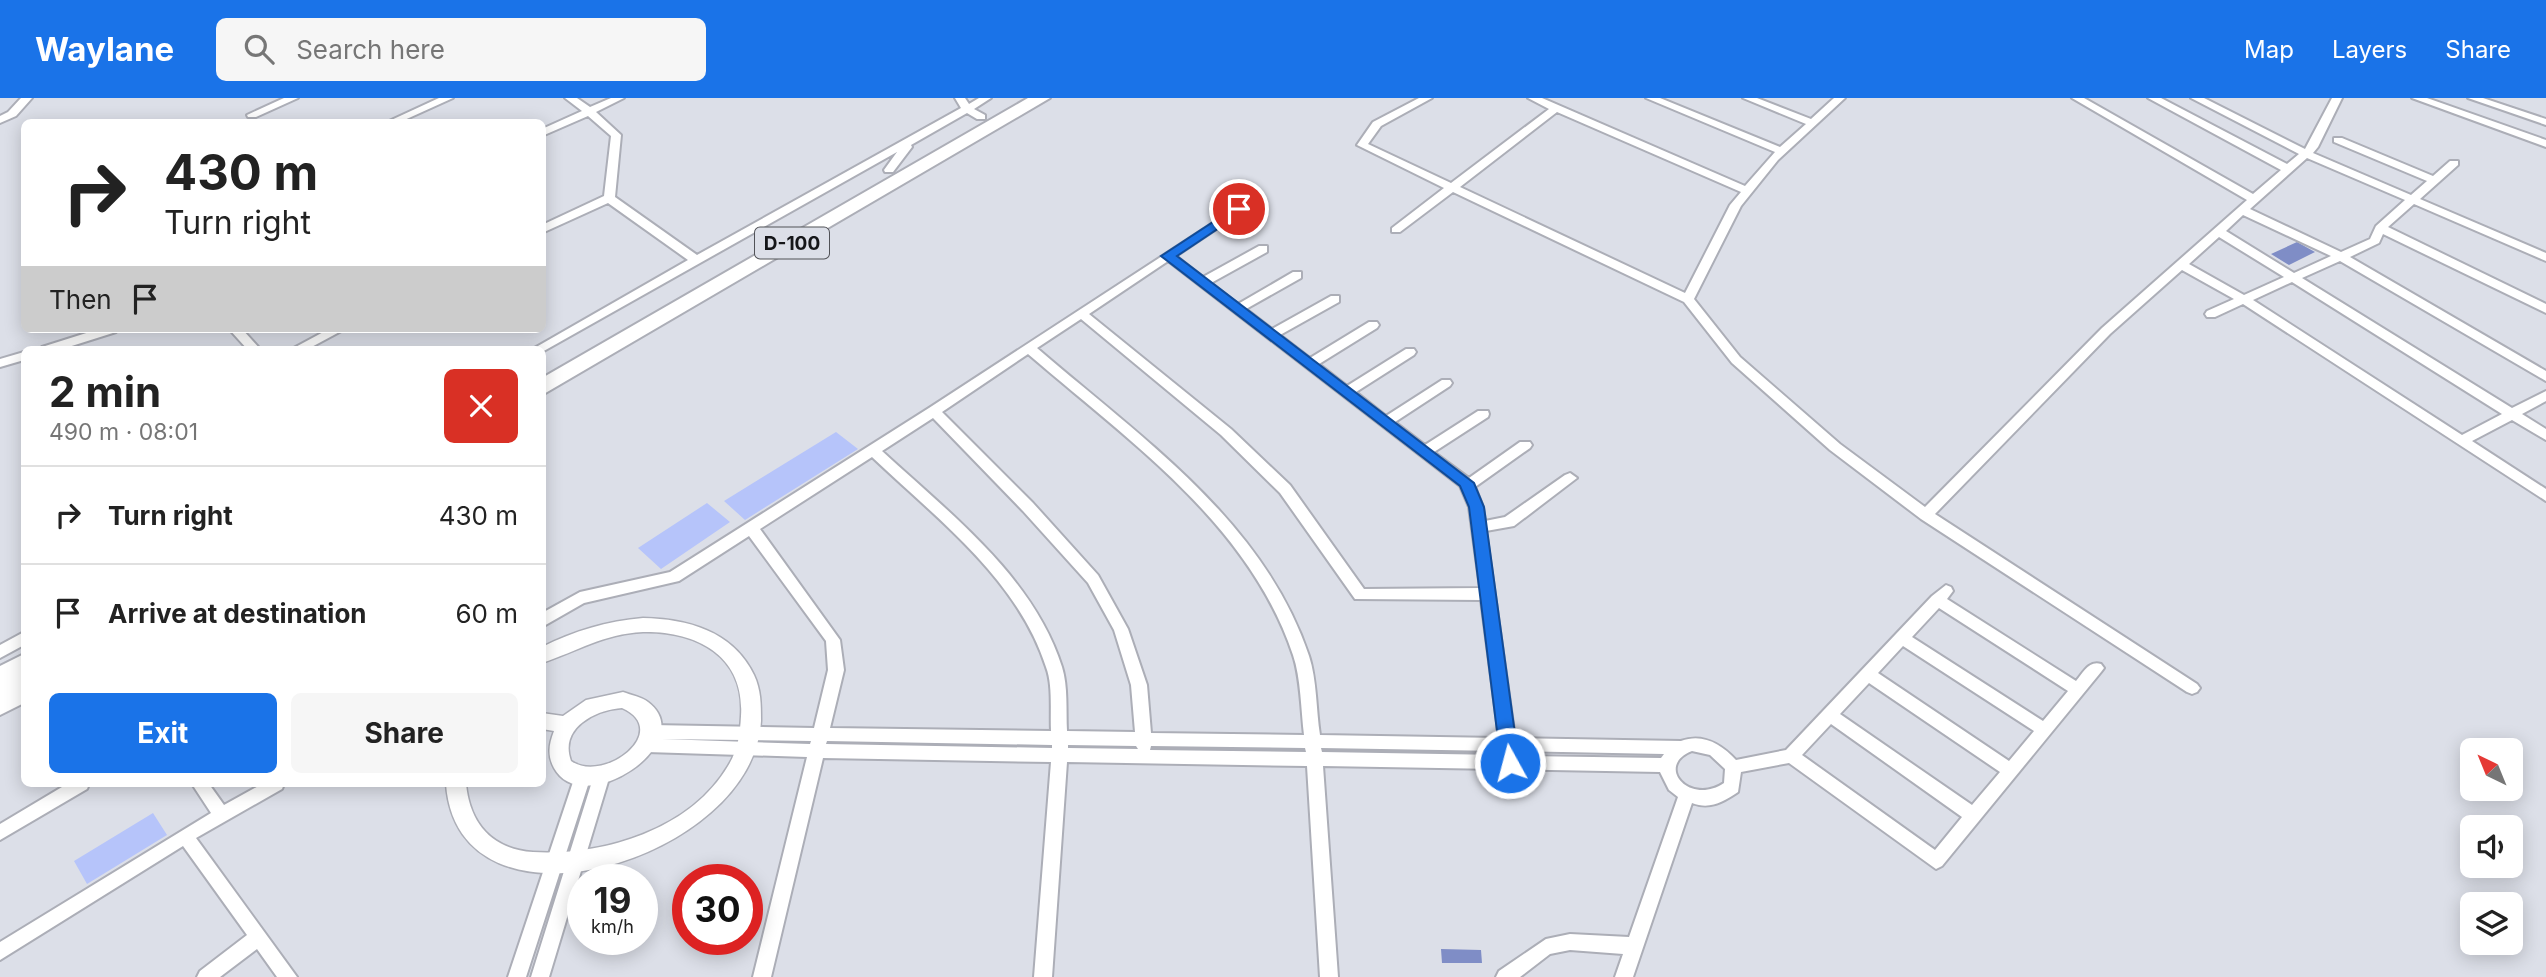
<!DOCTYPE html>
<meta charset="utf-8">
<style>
:root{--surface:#fff;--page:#f6f6f6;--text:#222;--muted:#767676;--line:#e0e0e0;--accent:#1a73e8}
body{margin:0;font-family:Inter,sans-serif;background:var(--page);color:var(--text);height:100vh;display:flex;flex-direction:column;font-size:26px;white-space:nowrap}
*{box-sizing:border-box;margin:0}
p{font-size:23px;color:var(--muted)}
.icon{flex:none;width:38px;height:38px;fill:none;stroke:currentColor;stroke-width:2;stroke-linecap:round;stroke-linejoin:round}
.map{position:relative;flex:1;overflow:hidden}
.drawer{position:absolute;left:21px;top:248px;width:525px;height:441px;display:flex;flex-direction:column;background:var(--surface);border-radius:10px;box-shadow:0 4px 18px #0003}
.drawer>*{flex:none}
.top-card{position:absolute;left:21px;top:21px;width:525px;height:214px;border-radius:10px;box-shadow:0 4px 18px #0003;background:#fff;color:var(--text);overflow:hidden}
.needle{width:46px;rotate:317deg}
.tools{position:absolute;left:2460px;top:640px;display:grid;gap:14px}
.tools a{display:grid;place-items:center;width:63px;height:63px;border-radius:10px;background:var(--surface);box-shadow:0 4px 18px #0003;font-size:35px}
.speed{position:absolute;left:567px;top:766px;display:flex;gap:14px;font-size:35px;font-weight:700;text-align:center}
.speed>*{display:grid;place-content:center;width:91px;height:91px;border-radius:50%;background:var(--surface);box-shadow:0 4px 18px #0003;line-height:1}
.speed small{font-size:18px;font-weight:400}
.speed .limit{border:10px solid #d22;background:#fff;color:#111}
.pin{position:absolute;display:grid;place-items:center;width:60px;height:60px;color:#fff;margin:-30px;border:4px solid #fff;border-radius:50%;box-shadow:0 2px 7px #0007}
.me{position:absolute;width:77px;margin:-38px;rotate:353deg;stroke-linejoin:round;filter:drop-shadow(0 0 5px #0008)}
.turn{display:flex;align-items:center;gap:24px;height:147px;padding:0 28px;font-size:32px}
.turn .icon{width:91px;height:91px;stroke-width:2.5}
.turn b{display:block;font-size:49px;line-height:60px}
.then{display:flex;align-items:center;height:66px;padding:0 28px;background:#0003;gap:14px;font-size:26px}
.round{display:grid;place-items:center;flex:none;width:74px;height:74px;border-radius:10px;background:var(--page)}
.summary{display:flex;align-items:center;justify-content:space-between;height:119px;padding:0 28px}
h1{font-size:42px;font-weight:700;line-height:52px}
.primary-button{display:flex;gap:14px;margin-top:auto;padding:14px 28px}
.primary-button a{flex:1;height:80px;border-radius:10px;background:var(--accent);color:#fff;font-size:28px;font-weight:700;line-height:80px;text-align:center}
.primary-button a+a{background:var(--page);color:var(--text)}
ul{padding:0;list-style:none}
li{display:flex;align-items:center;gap:21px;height:98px;padding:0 28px;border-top:2px solid var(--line)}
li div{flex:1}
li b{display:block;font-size:26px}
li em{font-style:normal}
header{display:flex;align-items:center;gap:42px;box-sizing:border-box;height:98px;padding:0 35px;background:var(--accent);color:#fff}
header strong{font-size:33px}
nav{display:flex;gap:38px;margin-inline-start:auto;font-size:24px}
.search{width:490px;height:63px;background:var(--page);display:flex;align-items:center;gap:18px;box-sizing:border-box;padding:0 24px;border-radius:10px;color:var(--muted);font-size:26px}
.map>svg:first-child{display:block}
.green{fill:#b6c4fa}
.water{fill:#7f8dc6}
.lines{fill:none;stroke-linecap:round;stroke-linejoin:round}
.minor-casing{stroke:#acaeb7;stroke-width:4}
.tertiary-casing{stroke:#acaeb7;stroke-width:3}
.trunk-casing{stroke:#acaeb7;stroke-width:4}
.minor{fill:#fff;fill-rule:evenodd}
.tertiary{fill:#fff;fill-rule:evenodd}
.trunk{fill:#fff;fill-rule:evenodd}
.route{fill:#1a73e8;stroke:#114b97;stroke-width:2}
.labels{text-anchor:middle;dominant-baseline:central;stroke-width:5;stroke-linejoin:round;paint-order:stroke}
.shield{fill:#dcdfe8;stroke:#515257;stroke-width:2}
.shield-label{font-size:19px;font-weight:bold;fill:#151619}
</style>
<header>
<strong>Waylane</strong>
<div class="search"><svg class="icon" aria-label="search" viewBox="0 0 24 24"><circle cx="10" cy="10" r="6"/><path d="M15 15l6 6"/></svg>Search here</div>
<nav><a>Map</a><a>Layers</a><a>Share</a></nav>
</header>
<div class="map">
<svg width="2546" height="879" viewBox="0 0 2546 879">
<rect width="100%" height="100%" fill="#dcdfe8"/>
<!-- green -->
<path class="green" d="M836 334 858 351 745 422 724 403Z
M707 405 730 424 661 471 638 450Z
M153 715 167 737 87 786 74 763Z"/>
<!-- water -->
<path class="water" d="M2297 144 2315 154 2289 167 2271 156Z
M1441 851 1481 852 1482 865H1442Z"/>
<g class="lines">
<defs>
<path id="minor" d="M21 0H32L16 18 0 25V18L8 14Z
M284 0H298L256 19H248L247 17Z
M439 0H453L400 24H387Z
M565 0H577L590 9 611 0H624L596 14 621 37 615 99 697 157 961 10 955 0H965L969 6 979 0H991L974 11 985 17V21H977L967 15 911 47 912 49 893 74H885L884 72 897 54 542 254V252H531L688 162 608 105 542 135V127L604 98 611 38 588 18 542 38V31L582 13Z
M1419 0H1432L1381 28 1368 46 1451 85 1549 11 1528 0H1542L1745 88 1775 54 1646 0H1660L1780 49 1806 26 1743 0H1757L1811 21 1834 0H1845L1778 62 1741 108 1694 201 1740 259 1840 346 1925 409 2102 230 2247 102 2072 0H2084L2253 96 2281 72 2148 0H2161L2287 66 2299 56 2191 0H2204L2305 51 2332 0H2342L2318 49 2313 55 2411 97 2427 83 2334 44V40H2342L2433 78 2450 63H2458V67L2420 101 2546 155V163L2414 106 2388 129 2546 206V215L2383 136 2379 145 2350 159 2546 273V283L2340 163 2302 180 2512 310 2546 293V303L2522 316 2546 331V342L2512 322 2472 343 2546 391V403L2243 206 2215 219H2207L2205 216 2207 213 2234 201 2182 172 2110 236 1935 416 2197 586 2200 590 2197 594 2192 596 2187 594 1921 421 1830 352 1732 265 1684 204 1453 94 1400 134H1392V130L1444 90 1357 47 1373 24ZM1557 14 1741 94 1730 107 1685 195 1460 89ZM2307 60 2405 102 2376 128 2370 141 2341 154 2250 111ZM2243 117 2331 158 2294 175 2226 133ZM2219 139 2284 179 2244 197 2189 166ZM2292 184 2502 316 2462 337 2253 202Z
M2412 0H2427L2546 42V49Z
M2468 0H2483L2546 21V27Z
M1239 108 1243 109V113L1176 158 1203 179 1259 148H1267V154L1211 185 1238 206 1293 174H1301V180L1246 211 1272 231 1331 198H1339V204L1280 237 1310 260 1369 224H1377L1379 227 1377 230 1319 266 1347 288 1406 251H1414L1416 254 1414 257 1356 294 1386 318 1442 282H1450L1452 285 1450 288 1395 324 1425 347 1478 313H1488L1489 316 1488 319 1434 354 1469 380 1520 344H1530L1532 347 1530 350 1475 389 1483 409 1485 423 1505 419 1565 377 1570 375 1577 380 1514 428 1486 433 1515 640 1681 643C1703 635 1721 646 1736 662L1786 652 1932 498 1946 487 1951 489 1953 493 1947 501 2076 583C2083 575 2089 562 2101 566L2104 570 2101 574 1942 768 1936 771 1789 665 1741 674 1738 694C1723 704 1710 712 1692 705L1633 879H1615L1623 856 1570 852 1550 856 1520 879H1496L1499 873 1546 841 1570 836 1629 839 1678 699 1669 692 1660 674 1323 668 1338 879H1320L1307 668 1067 664 1052 879H1034L1051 664 823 660 771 879H753L807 659 647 654 641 652 639 647 641 642 650 640 645 639 643 634 645 629 651 627 814 630 828 572 826 543 749 438 679 483 584 505 542 529V515L580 494 670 474 929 310ZM1168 163 1460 388 1469 409 1480 490 1364 491 1290 387 1231 331 1089 216ZM1081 221 1221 337 1280 395 1355 501 1481 502 1499 640 1320 637C1316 612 1317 582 1309 558 1264 423 1140 339 1037 250ZM1028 256C1129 343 1249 426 1293 557 1301 580 1301 613 1304 637L1151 635 1147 587 1128 531 1098 477 1033 405 942 314ZM933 320 1023 413 1088 485 1114 532 1131 587 1135 634 1067 633C1066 613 1068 588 1062 569 1033 478 949 415 882 353ZM872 359C936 420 1018 481 1046 569 1053 587 1050 613 1051 633L830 630 844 572 840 542 760 431ZM1939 510 2068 593 2043 623 1912 539ZM1903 548 2034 633 2009 663 1878 575ZM1869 585 2000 674 1972 707 1840 616ZM1831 626 1962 719 1935 752 1802 657ZM662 641 811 643 810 646ZM827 643 1052 647V650L826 646ZM1068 647 1136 648 1138 651 1068 650ZM1151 648 1305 650 1306 654 1150 652ZM1321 650 1501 653V657L1322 654ZM1516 653 1664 656 1661 660 1517 658ZM1692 653 1710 657 1725 671 1724 685C1690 708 1654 668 1692 653Z
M99 231H118L116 234 59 252H40L42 249Z
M229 231H242L261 252H248Z
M329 231H345L306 252H290Z
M24 254V262L0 269V261Z
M24 534V547L0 560V547Z
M602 670 608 672 610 677 549 879H531L594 677 596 672Z
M583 671 589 673 591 678 526 879H508L575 678 577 673Z
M67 686H89L87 691 0 742V726Z
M192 686H209L224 707 262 686H284L282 691 196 740 297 879H277L257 851 220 879H197L200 873 247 837 183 748 0 862V844L211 715Z"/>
<path id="tertiary" d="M643 520C688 521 733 533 754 577 761 592 761 606 761 623 754 762 458 851 446 686H466C470 726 492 751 533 754 603 758 690 732 728 668 738 652 740 636 741 618 745 558 697 533 643 534 603 536 578 553 542 565V549C574 533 607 523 643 520Z
M623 594C631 597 642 599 648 604 701 644 583 723 554 670 547 657 549 646 554 633L542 631V615L563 618 586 602ZM622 610C673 633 604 686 571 663 559 630 595 612 622 610Z"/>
<path id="trunk" d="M1028 0H1050L542 297V280Z
M24 556V605L0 617V568Z"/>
</defs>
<!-- minor casing -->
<use href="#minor" class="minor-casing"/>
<!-- tertiary casing -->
<use href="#tertiary" class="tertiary-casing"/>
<!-- trunk casing -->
<use href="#trunk" class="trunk-casing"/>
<!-- minor -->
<use href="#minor" class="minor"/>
<!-- tertiary -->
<use href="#tertiary" class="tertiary"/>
<!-- trunk -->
<use href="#trunk" class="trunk"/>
</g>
<!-- route -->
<path class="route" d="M1239 107 1243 109V114L1177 158 1474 385 1484 409 1519 665 1516 671 1510 673 1503 671 1501 665 1469 409 1460 388 1161 158Z"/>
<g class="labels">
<!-- shield labels -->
<rect class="shield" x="755" y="129.5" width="74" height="31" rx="5"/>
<g class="shield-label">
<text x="792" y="145">D-100</text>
</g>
</g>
</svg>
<div class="tools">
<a><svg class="needle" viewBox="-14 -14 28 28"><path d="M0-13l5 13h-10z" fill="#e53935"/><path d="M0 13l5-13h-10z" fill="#767676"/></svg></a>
<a><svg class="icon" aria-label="sound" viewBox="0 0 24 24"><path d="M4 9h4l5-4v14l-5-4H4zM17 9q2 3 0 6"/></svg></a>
<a><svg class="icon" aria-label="layers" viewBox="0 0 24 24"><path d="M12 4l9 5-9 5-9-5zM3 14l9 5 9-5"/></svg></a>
</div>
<div class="speed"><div>19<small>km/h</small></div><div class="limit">30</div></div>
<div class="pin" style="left:1239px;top:111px;background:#d93025"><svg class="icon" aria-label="arrive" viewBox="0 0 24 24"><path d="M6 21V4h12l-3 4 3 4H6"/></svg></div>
<svg class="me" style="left:1510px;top:665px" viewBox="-20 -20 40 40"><circle r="17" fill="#1a73e8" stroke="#fff" stroke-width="3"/><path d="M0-11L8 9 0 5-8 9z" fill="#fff"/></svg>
<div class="top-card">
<div class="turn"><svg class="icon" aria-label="right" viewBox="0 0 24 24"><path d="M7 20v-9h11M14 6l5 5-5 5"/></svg><div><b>430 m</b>Turn right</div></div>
<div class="then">Then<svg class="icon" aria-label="arrive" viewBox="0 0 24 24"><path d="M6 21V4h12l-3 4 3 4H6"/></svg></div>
</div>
<section class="drawer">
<div class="summary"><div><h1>2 min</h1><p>490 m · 08:01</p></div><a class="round" style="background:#d93025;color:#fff"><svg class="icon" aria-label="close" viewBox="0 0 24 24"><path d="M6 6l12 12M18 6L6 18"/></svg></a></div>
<ul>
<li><svg class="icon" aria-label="right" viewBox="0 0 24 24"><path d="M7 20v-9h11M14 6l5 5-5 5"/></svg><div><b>Turn right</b></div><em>430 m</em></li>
<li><svg class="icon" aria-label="arrive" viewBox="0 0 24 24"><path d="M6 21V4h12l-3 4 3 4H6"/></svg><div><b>Arrive at destination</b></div><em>60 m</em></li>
</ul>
<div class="primary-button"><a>Exit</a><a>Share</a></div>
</section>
</div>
